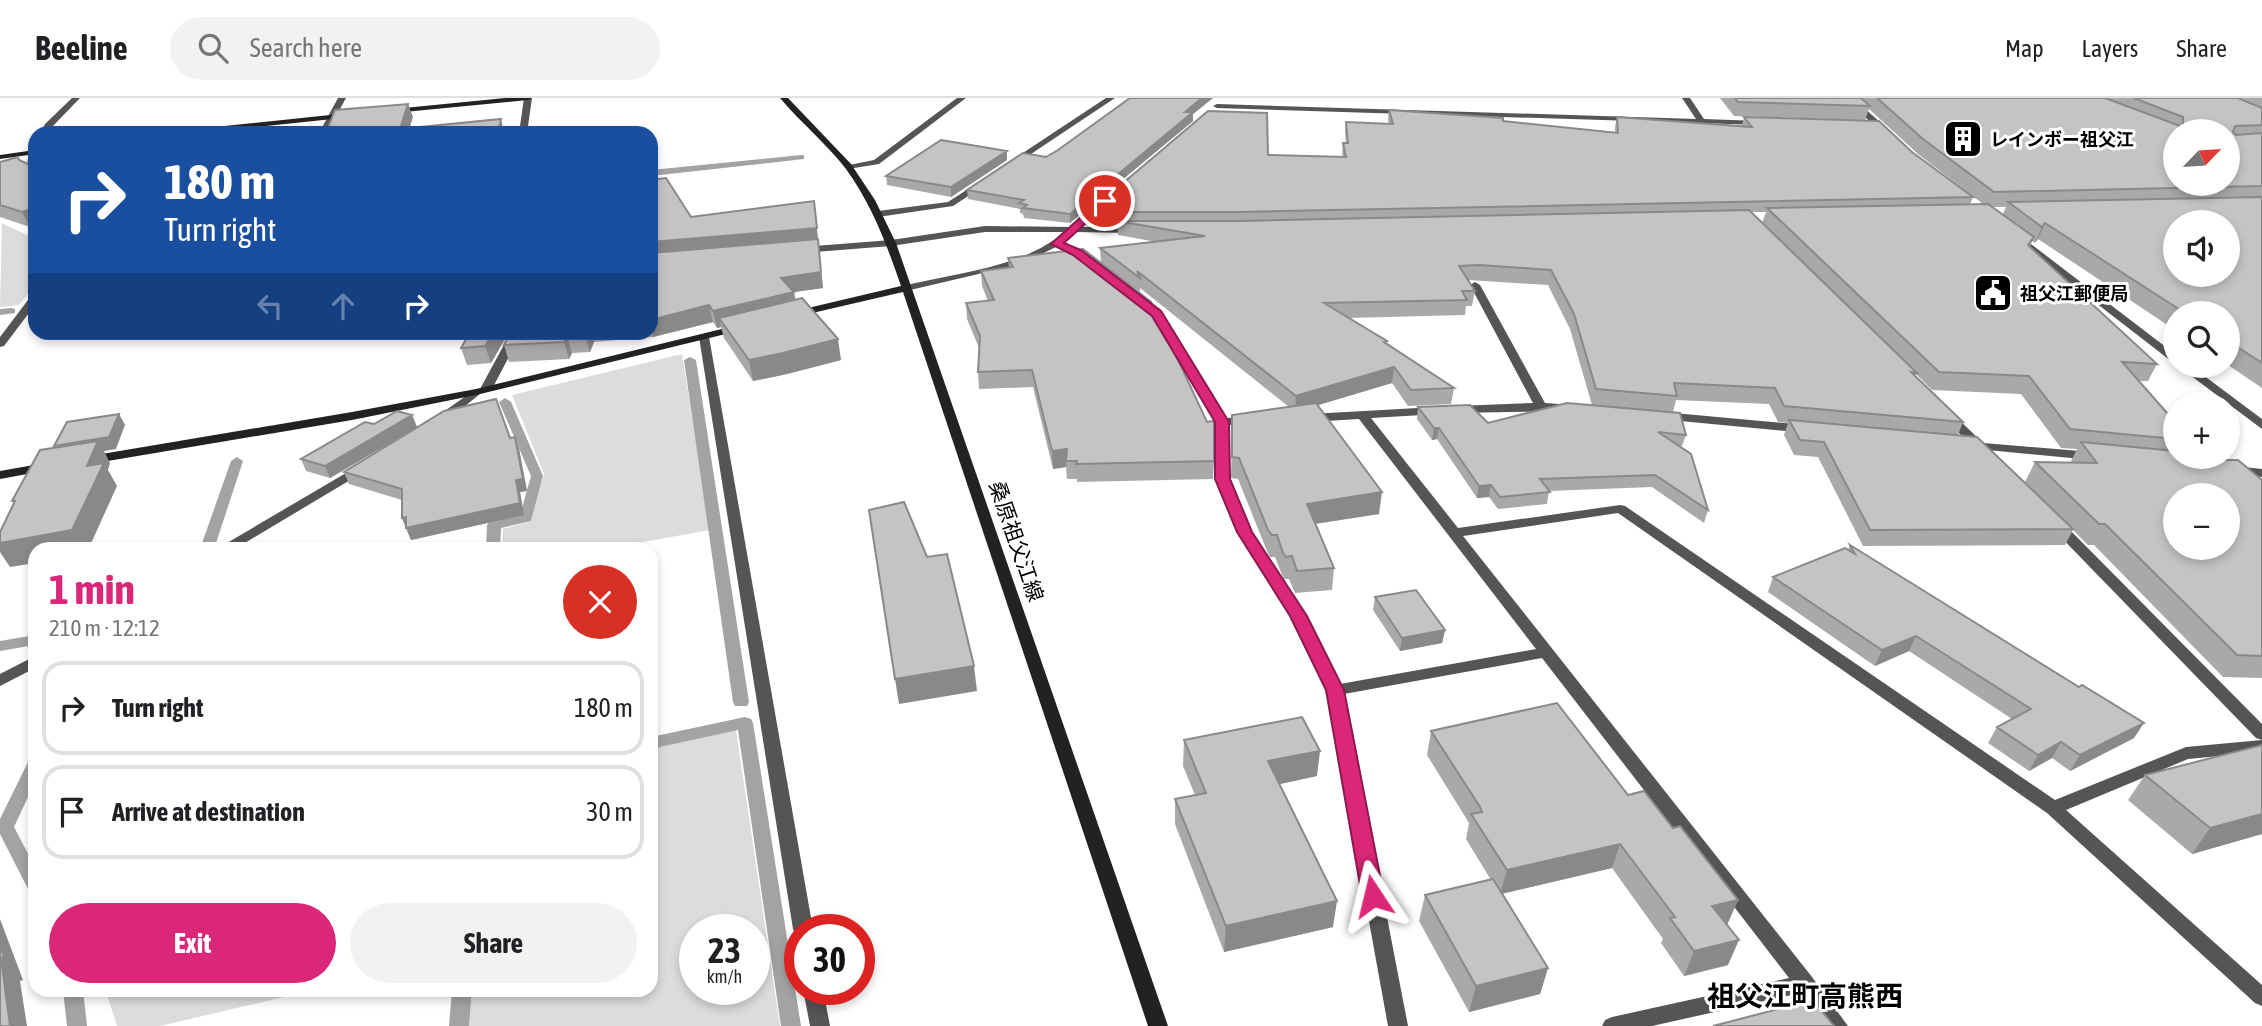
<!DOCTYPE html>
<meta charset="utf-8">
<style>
:root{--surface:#fff;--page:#f2f2f2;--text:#202124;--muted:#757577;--line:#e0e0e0;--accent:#db2777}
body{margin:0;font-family:"Asap Condensed","Noto Sans JP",sans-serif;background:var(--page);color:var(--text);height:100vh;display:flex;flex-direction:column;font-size:26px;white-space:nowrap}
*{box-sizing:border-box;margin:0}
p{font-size:23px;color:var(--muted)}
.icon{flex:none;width:38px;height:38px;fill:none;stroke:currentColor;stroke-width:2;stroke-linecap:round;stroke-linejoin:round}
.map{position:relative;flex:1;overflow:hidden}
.panel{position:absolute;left:28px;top:444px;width:630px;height:455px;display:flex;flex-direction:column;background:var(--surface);border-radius:21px;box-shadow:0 4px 10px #0003}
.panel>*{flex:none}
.guide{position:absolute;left:28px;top:28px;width:630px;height:214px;border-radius:21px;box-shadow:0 4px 10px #0003;background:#1a4fa0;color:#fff;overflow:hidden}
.needle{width:46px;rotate:65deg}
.tools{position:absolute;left:2163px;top:21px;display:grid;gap:14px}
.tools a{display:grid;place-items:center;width:77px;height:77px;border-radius:50%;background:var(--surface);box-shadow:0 4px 10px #0003;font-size:35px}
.speed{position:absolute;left:679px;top:816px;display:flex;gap:14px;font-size:35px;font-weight:700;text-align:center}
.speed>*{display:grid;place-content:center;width:91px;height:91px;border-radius:50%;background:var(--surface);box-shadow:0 4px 10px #0003;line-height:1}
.speed small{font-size:18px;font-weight:400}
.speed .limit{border:10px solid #d22;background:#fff;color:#111}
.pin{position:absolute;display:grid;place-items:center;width:60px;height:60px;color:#fff;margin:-30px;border:4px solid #fff;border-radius:50%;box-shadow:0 2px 7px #0007}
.me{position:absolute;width:77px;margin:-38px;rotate:350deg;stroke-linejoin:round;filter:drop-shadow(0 0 5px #0008)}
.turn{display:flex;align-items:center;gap:24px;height:147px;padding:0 21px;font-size:32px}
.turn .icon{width:91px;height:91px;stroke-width:2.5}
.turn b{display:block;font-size:49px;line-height:60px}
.lanes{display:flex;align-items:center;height:66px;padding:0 21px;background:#0003;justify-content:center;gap:35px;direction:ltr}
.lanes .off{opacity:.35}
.round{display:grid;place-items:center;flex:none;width:74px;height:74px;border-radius:37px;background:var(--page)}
.overview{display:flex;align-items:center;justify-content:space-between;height:119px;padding:0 21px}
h1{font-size:42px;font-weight:700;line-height:52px;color:var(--accent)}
.button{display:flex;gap:14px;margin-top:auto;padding:14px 21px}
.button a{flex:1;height:80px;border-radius:42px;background:var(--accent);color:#fff;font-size:28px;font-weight:700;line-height:80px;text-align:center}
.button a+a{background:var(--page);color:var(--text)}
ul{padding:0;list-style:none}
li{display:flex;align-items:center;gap:21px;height:94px;margin:0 14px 10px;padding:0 7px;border:4px solid var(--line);border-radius:21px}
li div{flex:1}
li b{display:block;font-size:26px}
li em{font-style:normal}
header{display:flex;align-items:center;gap:42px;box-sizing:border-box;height:98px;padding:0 35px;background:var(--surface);border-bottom:2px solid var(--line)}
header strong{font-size:33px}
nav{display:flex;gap:38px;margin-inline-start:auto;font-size:24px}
.search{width:490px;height:63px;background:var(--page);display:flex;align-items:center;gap:18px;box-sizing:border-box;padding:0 24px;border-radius:38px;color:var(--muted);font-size:26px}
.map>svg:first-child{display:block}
.green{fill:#dcdcdc;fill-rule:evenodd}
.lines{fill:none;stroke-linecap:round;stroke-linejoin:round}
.stream{fill:#a3a3a3;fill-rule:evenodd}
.street{fill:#555;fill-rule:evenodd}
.secondary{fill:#222;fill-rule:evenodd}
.wall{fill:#a9a9a9;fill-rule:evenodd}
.shaded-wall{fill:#898989}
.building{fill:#c4c4c4;stroke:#898989;stroke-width:2;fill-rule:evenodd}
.route{fill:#db2777;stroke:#8e194d;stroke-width:2}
.labels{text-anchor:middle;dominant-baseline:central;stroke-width:6;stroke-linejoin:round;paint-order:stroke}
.far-poi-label{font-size:18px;font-weight:bold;fill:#000;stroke:#fff;text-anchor:start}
.street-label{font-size:21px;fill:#000;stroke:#fff}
.near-neighbourhood-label{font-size:28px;font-weight:bold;fill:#000;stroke:#fff}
</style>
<header>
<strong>Beeline</strong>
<div class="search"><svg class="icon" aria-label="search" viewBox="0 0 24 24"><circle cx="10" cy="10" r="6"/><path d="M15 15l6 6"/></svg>Search here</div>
<nav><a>Map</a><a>Layers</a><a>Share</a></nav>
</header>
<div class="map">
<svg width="2262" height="928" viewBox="0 0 2262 928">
<rect width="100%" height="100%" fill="#fff"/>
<!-- green -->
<path class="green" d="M2 125 35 141V187L19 207 0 209Z
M682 256 710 432 604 451H502L503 431 531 423 544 376 512 297Z
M736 632 780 928H469L472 893 651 892V651ZM695 831H754V891H695Z
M106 893V892L310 893 160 928H117Z"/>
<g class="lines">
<!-- stream -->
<path class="stream" d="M801 57H804V61L651 78V72Z
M11 210 15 211V215L0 217V211Z
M690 259 696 262 749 604 747 608H735L733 604 684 262Z
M505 300 511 304 543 378 531 423 501 430 500 452H486L487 427 489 424 520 417 531 378 499 304Z
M237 359 243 363 215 448 213 451H203L201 448 231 363Z
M35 537V547L0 553V543Z
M745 619 751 621 753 625 801 928H781L738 632 651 651V639Z
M35 660V684L14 729 35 769V793L28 791 0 736V721L29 662Z
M63 892H83L87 928H67Z
M452 892H472L469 928H449Z"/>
<!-- street -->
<path class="street" d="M72 0H80L52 29 49 35H41L45 26Z
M338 0H346L327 35H319Z
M524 0H532L527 35H519Z
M957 0H966L879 66 848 71 844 68 874 62Z
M1106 0H1115L1013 68 1006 66Z
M1682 0H1690L1704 21 1760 23 1764 25 1760 27 1217 10 1213 8 1217 6 1696 21Z
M1845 0H1853L1891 34V38H1885Z
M982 82 986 85 985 87 953 108 878 119 873 116 878 113 948 104Z
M1100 103 1107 105 1081 129H1134L1139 132 1134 135 1075 134 1063 145 1080 152 1092 161V165L1089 166 1074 156 1056 149 1021 166 906 193 901 190 902 188C954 175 1023 170 1064 134H985L891 148 802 155 797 152 802 149 891 142 985 128 1070 129Z
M2021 143H2027L2175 256V264L2171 263 2021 147Z
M1475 184 1480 187 1545 305 1573 307V313L1453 315 1451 312 1457 308 1533 305 1470 187Z
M35 197V207L4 248 0 249V239L31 198Z
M1144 203 1161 214 1226 320 1248 319 1254 323 1248 327H1228V381L1251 434 1305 518 1340 586 1536 551 1359 321 1310 324 1304 320 1310 316 1436 309 1440 310V316L1371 320 1458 430 1620 407 1625 408 2055 702 2186 649 2262 642V654L2188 661 2066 712 2262 887V908L2255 905 2047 715 1618 415 1463 438 1812 879 1848 928H1826L1800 895 1652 928H1602L1605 922 1612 919 1789 880 1542 560 1344 596 1408 928H1388L1327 592 1291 518 1237 434 1216 381V324L1153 218 1139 206Z
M511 234H522L492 291 486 294 482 293 480 291Z
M704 236 709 239 813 831H800V838L796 837 793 831 699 239Z
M2178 268H2191L2262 321V331Z
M476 291 482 294 480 296 444 325H436L434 322 436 319Z
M1663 314 1806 327 1812 331 1806 335 1659 321 1657 318 1659 315Z
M1948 314 1952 315 1983 345 2092 354 2098 358 2092 362 1987 352 1982 354 1965 350 1963 347 1968 344 1942 318Z
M363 365 369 369 367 372 233 452H215Z
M2234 368 2262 371V379L2230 375 2228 372 2230 369Z
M2057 423 2062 424 2262 626V642L2256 640 2052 430 2050 427 2052 424Z
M35 558V570L0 588V576Z
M803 891H823L830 928H810Z"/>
<!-- secondary -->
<path class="secondary" d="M505 0H532L528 2 394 15 390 13 394 11Z
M780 0H788L851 66 875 102 896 145 1168 928H1148L903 194 795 219 790 216 791 214 901 188C887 147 872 107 846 71 827 46 801 25 780 0Z
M349 15H352V19L199 35H172L176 33Z
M35 52V56L0 61V57Z
M738 227 742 228V232L476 297 352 322 90 366 84 362 90 358 352 314 476 291Z
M45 365 49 366 51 369 49 372 0 381V373Z"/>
</g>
<!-- wall -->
<path class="wall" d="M1130 0H1213L1193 16V23L1070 125 1024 120 1023 116 1020 115V111L968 101 967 92 1046 59 1058 52Z
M1720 0H2262V290L2228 267V215H2175V232L2038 141 2035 145 2032 143 2030 149 2157 266 2148 283H2138L2175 324V359L2211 362 2262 382V580L2223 579 2094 447H2088L2073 432 2065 447 1863 448 1818 359 1794 357 1784 337 1788 325 1778 324 1769 306 1676 302 1673 314 1592 307 1570 231 1548 187 1468 182 1475 193 1472 208H1466L1465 217 1348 220 1387 243V245L1454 290 1451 306 1408 308 1392 285 1318 307 1379 416 1316 426 1334 470 1332 492 1295 495 1289 481H1284L1282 477 1275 459H1270L1267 453 1238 381 1231 380 1232 317 1289 309 1140 190V194L1101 165 1100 150 1157 144 1118 137 1117 125H1089V114L1268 57 1343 59 1342 55 1343 45H1346L1345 34 1346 24 1389 26 1388 22 1389 12 1615 34V29L1617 19 1742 28 1744 19 1912 54 1973 99 1970 106H1983L1918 56 1869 11 1865 22 1734 18ZM1993 109H2006L2003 116ZM1751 114H1766L1762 125ZM1916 276 1932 292 2021 296 2061 350 2077 351 2071 363 2072 365 2035 364 2025 384 2048 407 1958 337 1963 324 1916 278Z
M35 53V127L30 129 0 119V64L18 59 20 63 28 66Z
M1007 62 951 99 887 87 886 78Z
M651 80V82L691 119 814 103 823 190 794 194 795 202 841 262 787 276 753 283 724 240 721 229 717 230 713 224 653 239 594 244 590 254 572 255 569 261 509 264 504 247 510 234H651Z
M1008 160 1214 363 1213 381 1077 384V381H1067L1066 369 1053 371 1033 289 979 291 978 274 979 250 967 221 966 205 988 203 982 188 981 173 1009 169Z
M449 234H509L491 265 467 267 461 250 467 239 451 240Z
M1418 309 1488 325 1686 337 1682 348H1680L1708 412 1704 425 1652 389 1549 393 1547 406 1498 411 1489 399 1477 400 1437 341 1432 342 1417 321Z
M412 317 417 329 330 380 306 373 301 361 374 326Z
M515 339 519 351 527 393 520 394 524 417 411 442 402 420V402L349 386 344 374Z
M1850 447 2134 640 2070 673 2052 660 2029 673 1988 645 1997 629 2012 621 1909 553 1875 568 1768 494 1773 479 1848 452Z
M1375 499 1445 532 1442 545 1400 553 1373 512Z
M1431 633 1628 697 1673 730 1738 802 1727 827 1728 867 1684 878 1661 845 1663 841 1612 770 1502 796 1548 870 1540 896 1469 914 1419 823 1425 797 1491 782 1466 741 1469 725 1427 657Z
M1184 642 1317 678 1279 686 1333 829 1224 854 1175 726V701L1195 697 1183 668Z
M2262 647V736L2192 756 2128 702 2145 677Z"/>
<!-- shaded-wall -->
<path class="shaded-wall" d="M1202 0H1213L1193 16V23L1070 125V116Z
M408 6 413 19 408 35 400 31Z
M501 21 504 35H498Z
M1007 53V62L951 99V89Z
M814 103 823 190 794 194 797 211 719 220 721 229 717 230 713 213 792 195 651 159V144Z
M35 110V127L30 129 22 114Z
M2045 125 2038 141 2035 145 2042 129Z
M709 207 713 224 653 239 651 229V222Z
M494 234H509L491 265 485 248Z
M586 234H591L594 244 590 254 585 237Z
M567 238 572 255 569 261 564 244Z
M838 241 841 262 787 276 753 283 749 262Z
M1394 269 1392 285 1295 314 1296 298Z
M119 316 125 327 116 351 104 353 110 365 108 372 117 388 88 452H35V465L10 469 0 454V445L61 360 54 348Z
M412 317 417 329 330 380 325 368Z
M1434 330H1439L1437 341 1432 342Z
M515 339 519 351 527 393 520 394 524 417 411 442 402 420 516 382Z
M1067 351 1066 369 1053 371 1052 353Z
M1491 387 1489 399 1477 400 1479 388Z
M1382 394 1379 416 1305 427 1307 406Z
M1445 532 1442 545 1400 553 1402 540Z
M1916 538 1909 553 1875 568 1882 552Z
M974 568 977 593 899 606 895 581Z
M2144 625 2134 640 2070 673 2080 657Z
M2061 644 2052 660 2029 673 2038 657Z
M1320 653 1317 678 1266 689 1268 663Z
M2262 716V736L2192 756 2210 730Z
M1620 746 1612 770 1500 796 1507 772Z
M1738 802 1727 827 1712 808Z
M1337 803 1333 829 1224 854 1226 828Z
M0 821 23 882 20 883 27 928H10L0 848Z
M1739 842 1728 867 1684 878 1694 853Z
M1548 870 1540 896 1469 914 1476 888Z"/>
<!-- building -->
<path class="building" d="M1130 0H1202L1185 14H1193L1070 116 1023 110 1027 107 1019 105 1024 102 967 92 1023 55 1046 59 1058 52Z
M1735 0H1861L1870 8 1738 4Z
M1877 0H2105L2183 29V19L2134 0H2238L2262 10V27L2235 28 2233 34 2236 37 2262 35V88L1994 94 1923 41ZM2175 33H2228V86H2175Z
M408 6 400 31 501 21 498 35H326L335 12Z
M1389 12 1503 20V23L1618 35 1617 19 1752 29 1744 19 1879 23 1912 54 1973 99 1239 114H1089L1208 13 1267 15 1268 57 1346 59 1343 45H1348L1346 24 1393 26Z
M941 42 1007 53 951 89 886 78Z
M35 53V110L22 114 0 107V64L18 59 19 62 28 66 30 55Z
M666 80 691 119 814 103 817 130 651 144V82Z
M2262 99V265L2228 243V215H2185L2045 125 2042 129 2008 104ZM2175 124H2228V177H2175Z
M1988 106 2034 139 2028 147 2157 266 2122 264 2175 324V341L2070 331 2029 278 1939 274 1767 110Z
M1749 112 1917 275 1911 274 1963 324 1784 308 1775 290 1674 285 1677 298 1596 291 1574 216 1551 172 1479 167 1459 168 1475 193H1462L1467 202 1324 205 1387 243 1384 244 1454 290 1411 292 1394 269 1296 298 1137 173 1140 180 1100 150 1205 138 1117 123H1239Z
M818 141 821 174 781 180 794 194 713 213 709 207 651 222V155Z
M1083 151 1151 204 1207 324 1214 323V363L1076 366 1077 363H1066L1067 351 1052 353 1032 272 978 274 980 238 966 205 994 202 981 173 1013 169 1008 160Z
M802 200 838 241 783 255 749 262 719 220Z
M470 234H494L485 248 461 250Z
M510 234H586L585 237 567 238 564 244 504 247Z
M496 301 510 340 515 339 523 381 516 382 520 405 406 430V419L402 420V391L344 374 444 313Z
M1316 305 1382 394 1307 406 1334 470 1297 473 1292 458 1286 459 1283 455 1277 437H1272L1268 432 1239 360 1232 359V317Z
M1567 305 1680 315 1686 337 1658 334 1691 356 1708 412 1655 377 1540 381 1550 394 1500 399 1491 387 1479 388 1439 330H1434L1418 309 1470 307 1488 325Z
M397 313 412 317 325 368 301 361 365 324 374 326Z
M119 316 109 339 54 348 67 324Z
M1789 322 1977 339 2073 431 1870 432 1824 344 1800 342Z
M98 343 87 368 104 365 72 432 0 445V434L15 403H12L40 352Z
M2081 344 2175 353V359H2209L2211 362H2238L2262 382V558L2237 557 2105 426H2099L2035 364 2097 365ZM2175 397H2228V450H2175Z
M904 404 927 459 947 456 974 568 895 581 869 412Z
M1850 447 2079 589 2082 587 2144 625 2080 657 2061 644 2038 657 1997 629 2031 611 1916 538 1882 552 1773 479 1845 450 1855 456Z
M1416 492 1445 532 1402 540 1375 499Z
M1557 605 1628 697 1644 693 1673 730 1680 728 1738 802 1712 808 1739 842 1694 853 1670 820 1675 819 1620 746 1507 772 1471 716 1482 714 1480 709 1431 633Z
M1302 619 1320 653 1268 663 1337 803 1226 828 1175 701 1206 695 1184 642Z
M2262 647V716L2210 730 2145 677Z
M1493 781 1548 870 1476 888 1425 797Z
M0 848 4 859 1 860 10 928H0Z
M1813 902 1834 928H1713Z"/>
<!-- route -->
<path class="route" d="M1101 101 1110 103 1064 145 1081 152 1161 213 1229 324 1230 381 1252 434 1307 518 1344 592 1384 798 1381 804 1373 806 1366 804 1362 798 1326 592 1290 518 1237 434 1215 381V324L1152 218 1073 157 1051 146Z"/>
<!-- icons -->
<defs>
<symbol id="building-square" viewBox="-11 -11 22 22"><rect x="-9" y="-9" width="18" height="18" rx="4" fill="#000" stroke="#fff"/><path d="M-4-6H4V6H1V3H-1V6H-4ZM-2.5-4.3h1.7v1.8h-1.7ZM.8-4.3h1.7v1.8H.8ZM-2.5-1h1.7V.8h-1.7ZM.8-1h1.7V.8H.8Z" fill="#fff"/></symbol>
<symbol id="civic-square" viewBox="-11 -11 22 22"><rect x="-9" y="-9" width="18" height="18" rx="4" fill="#000" stroke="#fff"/><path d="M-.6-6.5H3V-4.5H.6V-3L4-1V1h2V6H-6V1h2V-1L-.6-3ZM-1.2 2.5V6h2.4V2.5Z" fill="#fff"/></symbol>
</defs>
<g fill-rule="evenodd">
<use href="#building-square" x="1941" y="19" width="44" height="44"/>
<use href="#civic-square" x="1971" y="173" width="44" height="44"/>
</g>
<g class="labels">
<!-- far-poi labels -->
<g class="far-poi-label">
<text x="1990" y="41">レインボー祖父江</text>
<text x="2020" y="195">祖父江郵便局</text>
</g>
<!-- street labels -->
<g class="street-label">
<text transform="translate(1017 443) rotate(71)">桑原祖父江線</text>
</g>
<!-- near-neighbourhood labels -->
<g class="near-neighbourhood-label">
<text x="1805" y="898">祖父江町高熊西</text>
</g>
</g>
</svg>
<div class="tools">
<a><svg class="needle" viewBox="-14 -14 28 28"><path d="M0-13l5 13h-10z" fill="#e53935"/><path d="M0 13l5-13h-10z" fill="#757577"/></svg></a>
<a><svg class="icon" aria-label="sound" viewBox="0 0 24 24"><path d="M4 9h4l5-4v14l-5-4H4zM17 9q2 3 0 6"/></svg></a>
<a><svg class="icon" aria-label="search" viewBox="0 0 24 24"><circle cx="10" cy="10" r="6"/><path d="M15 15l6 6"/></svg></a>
<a>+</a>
<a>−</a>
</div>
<div class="speed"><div>23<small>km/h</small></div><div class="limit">30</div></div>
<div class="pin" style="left:1105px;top:103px;background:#d93025"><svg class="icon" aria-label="arrive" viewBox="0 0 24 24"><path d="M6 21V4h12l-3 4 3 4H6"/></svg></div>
<svg class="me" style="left:1373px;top:798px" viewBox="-20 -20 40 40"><path d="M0-17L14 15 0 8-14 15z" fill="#db2777" stroke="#fff" stroke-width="4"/></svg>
<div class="guide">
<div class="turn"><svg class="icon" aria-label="right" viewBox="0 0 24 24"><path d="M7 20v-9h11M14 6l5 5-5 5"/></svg><div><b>180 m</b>Turn right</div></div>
<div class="lanes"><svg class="icon off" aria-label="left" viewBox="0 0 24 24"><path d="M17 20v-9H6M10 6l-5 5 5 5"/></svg><svg class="icon off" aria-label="ahead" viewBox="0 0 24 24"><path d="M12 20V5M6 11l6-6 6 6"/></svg><svg class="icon" aria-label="right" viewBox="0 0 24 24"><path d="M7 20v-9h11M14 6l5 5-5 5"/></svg></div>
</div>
<section class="panel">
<div class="overview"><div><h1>1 min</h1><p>210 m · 12:12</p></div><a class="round" style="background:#d93025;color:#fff"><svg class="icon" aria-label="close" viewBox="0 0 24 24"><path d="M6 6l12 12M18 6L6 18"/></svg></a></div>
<ul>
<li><svg class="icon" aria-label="right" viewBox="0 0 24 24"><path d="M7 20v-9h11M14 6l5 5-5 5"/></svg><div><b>Turn right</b></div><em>180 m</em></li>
<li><svg class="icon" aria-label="arrive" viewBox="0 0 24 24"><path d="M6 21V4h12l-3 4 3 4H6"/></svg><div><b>Arrive at destination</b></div><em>30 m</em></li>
</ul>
<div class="button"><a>Exit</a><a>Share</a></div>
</section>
</div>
